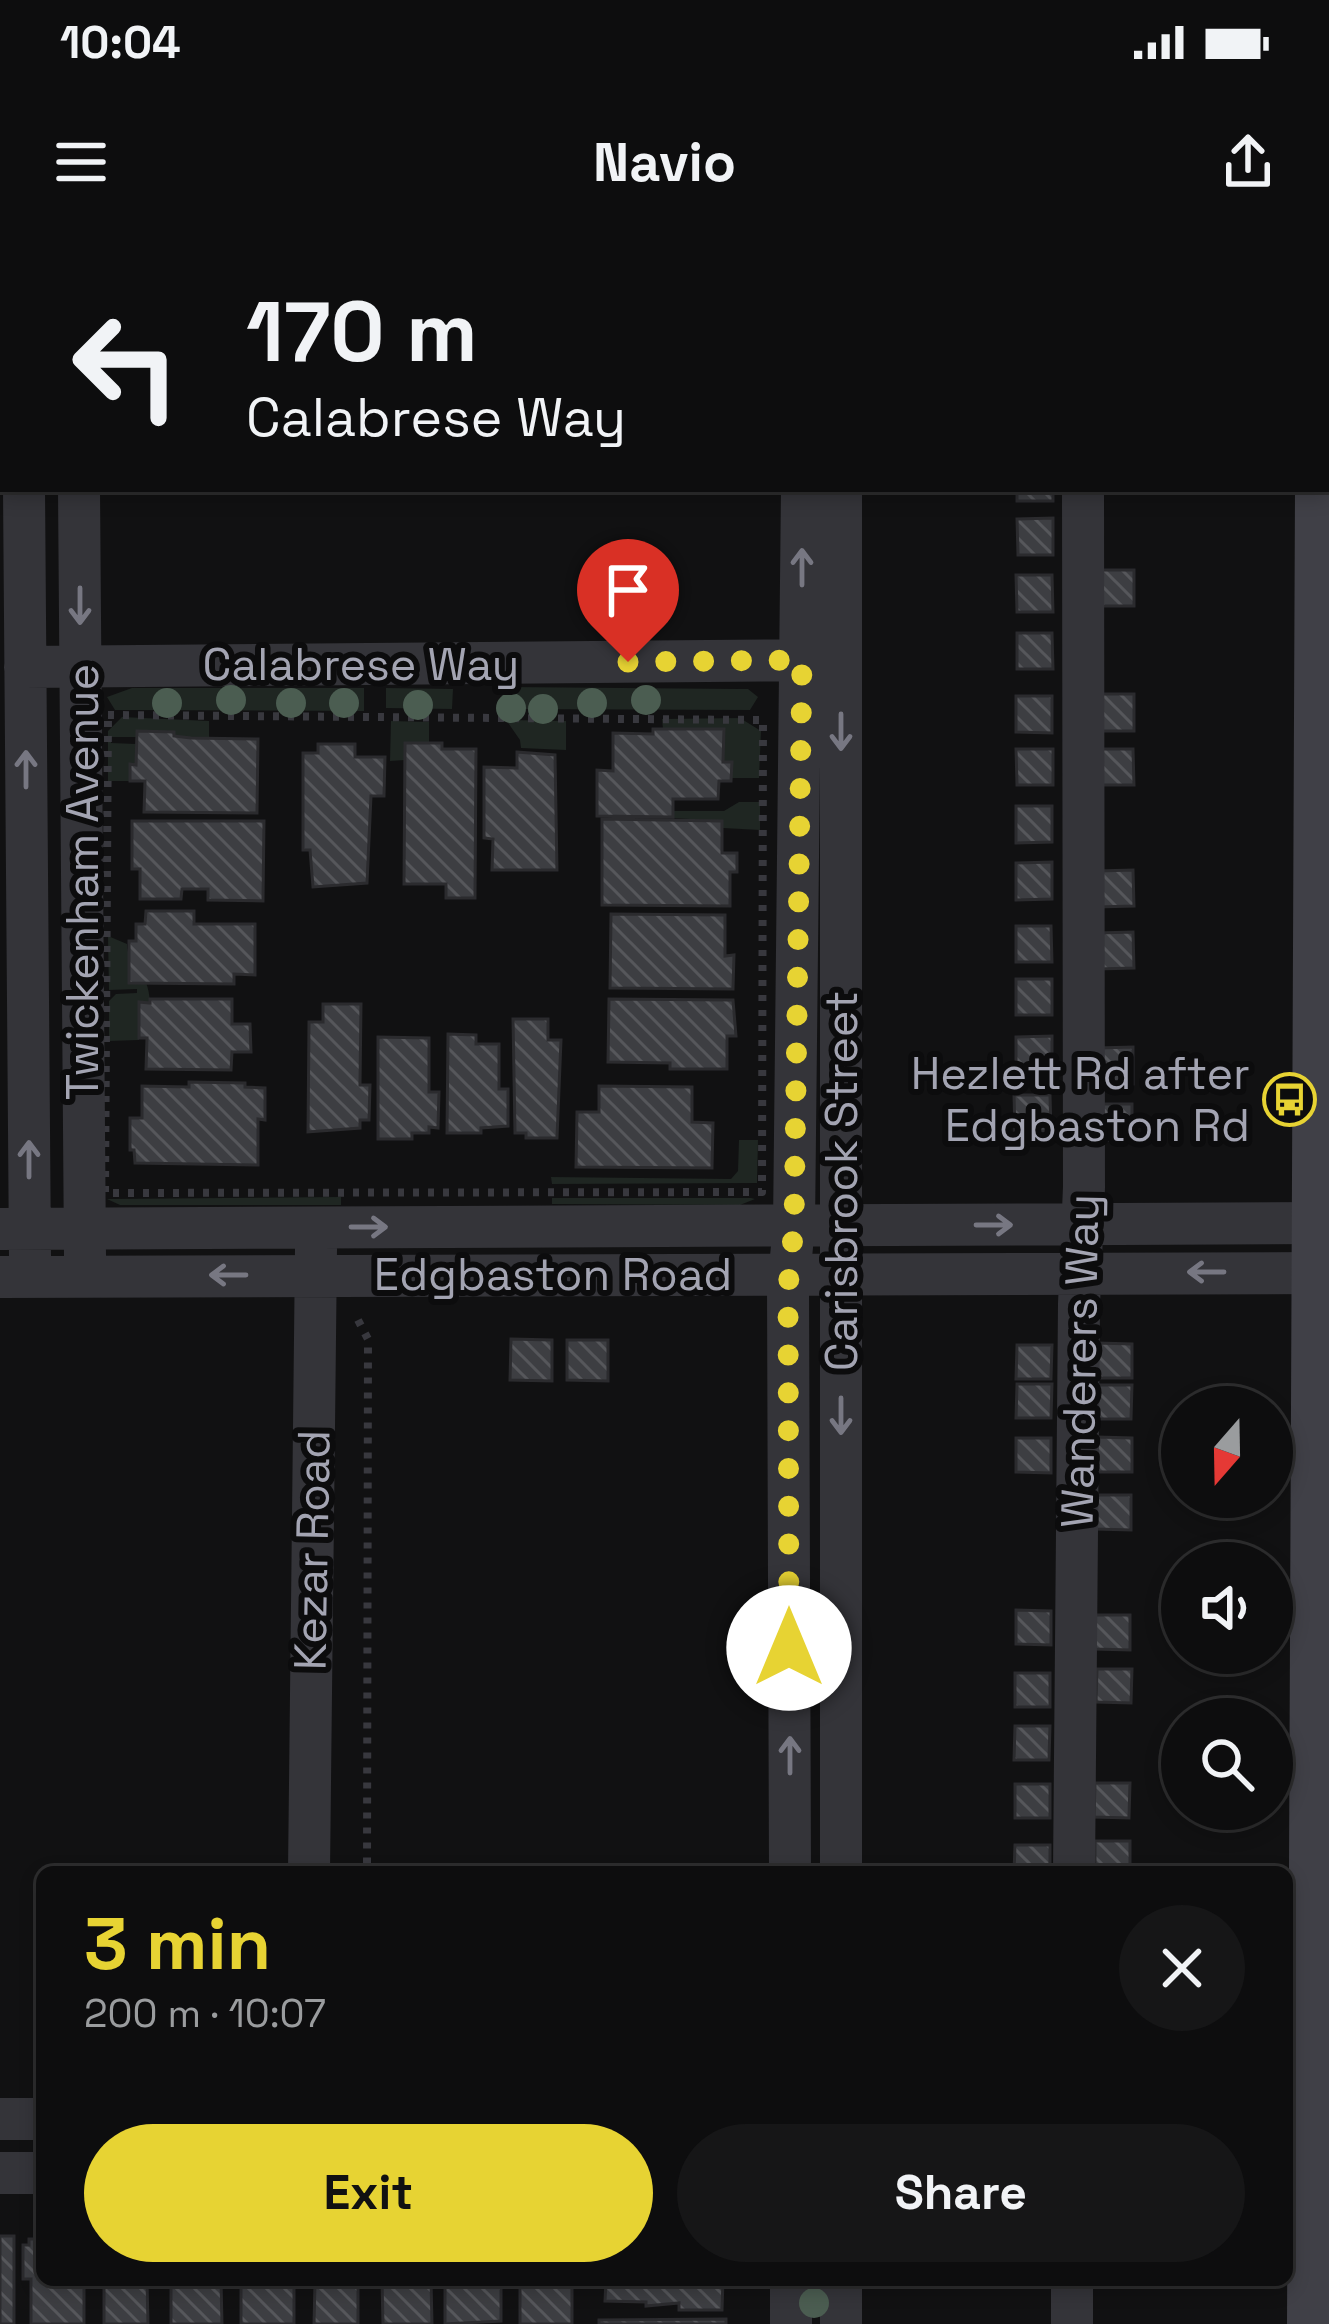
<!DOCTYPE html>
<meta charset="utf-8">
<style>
:root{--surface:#0d0d0e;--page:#161617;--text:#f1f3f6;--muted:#9a9c9e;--line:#2d2d2e;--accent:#e7d333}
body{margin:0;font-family:"Space Grotesk",sans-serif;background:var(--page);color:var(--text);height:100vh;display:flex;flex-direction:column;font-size:45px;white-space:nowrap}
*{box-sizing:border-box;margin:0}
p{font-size:39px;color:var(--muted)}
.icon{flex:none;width:66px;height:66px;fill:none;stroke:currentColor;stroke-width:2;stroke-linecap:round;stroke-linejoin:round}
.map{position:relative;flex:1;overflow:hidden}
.side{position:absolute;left:36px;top:1626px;width:1257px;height:420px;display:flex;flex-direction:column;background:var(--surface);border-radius:18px;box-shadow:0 6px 18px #0003,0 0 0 3px var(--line)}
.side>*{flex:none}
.top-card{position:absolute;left:0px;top:0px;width:1329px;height:252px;box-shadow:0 6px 18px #0003,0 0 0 3px var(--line);background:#0d0d0e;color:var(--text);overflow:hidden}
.needle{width:78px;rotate:200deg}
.tools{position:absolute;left:1161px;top:1146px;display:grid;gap:24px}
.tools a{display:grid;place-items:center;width:132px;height:132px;border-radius:50%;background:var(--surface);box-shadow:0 6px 18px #0003,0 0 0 3px var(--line);font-size:60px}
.pin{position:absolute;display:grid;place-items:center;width:102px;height:102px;color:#fff;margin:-123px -51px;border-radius:50% 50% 50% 0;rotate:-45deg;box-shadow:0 0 12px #0007}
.pin .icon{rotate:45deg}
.me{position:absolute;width:132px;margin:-66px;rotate:0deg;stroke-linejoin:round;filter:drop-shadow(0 0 9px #0008)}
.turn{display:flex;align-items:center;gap:42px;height:252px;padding:0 48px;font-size:54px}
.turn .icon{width:156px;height:156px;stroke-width:2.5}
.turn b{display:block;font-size:84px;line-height:102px}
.round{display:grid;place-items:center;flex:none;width:126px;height:126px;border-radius:63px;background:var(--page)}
.overview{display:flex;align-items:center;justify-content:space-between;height:204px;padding:0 48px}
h1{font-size:72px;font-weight:800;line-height:90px;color:var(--accent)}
.button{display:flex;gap:24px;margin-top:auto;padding:24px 48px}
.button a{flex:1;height:138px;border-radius:72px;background:var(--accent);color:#111;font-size:48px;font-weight:800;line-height:138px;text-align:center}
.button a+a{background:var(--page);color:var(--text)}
.status{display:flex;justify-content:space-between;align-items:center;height:84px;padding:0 60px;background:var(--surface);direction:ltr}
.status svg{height:33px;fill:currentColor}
header{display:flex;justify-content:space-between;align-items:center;height:156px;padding:0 48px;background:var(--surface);font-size:54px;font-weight:800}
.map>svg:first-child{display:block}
.grass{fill:#1f2622}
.building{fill:url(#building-back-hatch);stroke:#2b2b2e;stroke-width:3}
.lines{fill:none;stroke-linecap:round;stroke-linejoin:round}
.path{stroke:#38383e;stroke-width:8;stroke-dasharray:6 9;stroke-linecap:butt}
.minor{stroke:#343439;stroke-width:42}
.secondary{stroke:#404047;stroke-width:60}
.tree{fill:#4b5d51}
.oneway{stroke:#777782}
.route{stroke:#e7d333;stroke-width:21;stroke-dasharray:0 37.8}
.labels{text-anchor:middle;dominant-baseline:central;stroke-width:12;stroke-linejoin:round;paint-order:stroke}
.street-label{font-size:45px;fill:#a3a4b2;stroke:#0c0c0d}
.poi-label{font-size:45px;fill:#a3a4b2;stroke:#0c0c0d;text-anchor:end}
</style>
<div class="status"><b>10:04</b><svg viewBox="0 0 49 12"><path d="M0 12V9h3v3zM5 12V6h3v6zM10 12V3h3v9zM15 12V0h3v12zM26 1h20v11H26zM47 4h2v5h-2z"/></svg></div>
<header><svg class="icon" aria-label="menu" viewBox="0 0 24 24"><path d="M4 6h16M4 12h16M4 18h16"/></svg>Navio<svg class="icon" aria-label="share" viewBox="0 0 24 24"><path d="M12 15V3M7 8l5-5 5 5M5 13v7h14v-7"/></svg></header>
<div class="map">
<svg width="1329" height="2084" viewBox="0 0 1329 2084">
<defs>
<pattern id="building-back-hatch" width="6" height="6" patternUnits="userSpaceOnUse" patternTransform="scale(3)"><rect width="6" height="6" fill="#3d3e42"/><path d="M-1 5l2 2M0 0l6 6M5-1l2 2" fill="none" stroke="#56575b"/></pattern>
</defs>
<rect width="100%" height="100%" fill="#111112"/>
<!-- grass -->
<path class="grass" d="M504 447 739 449H748L758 457 750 470 504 469Z
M132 448H364V471L115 470 107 457Z
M386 448 453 449 452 469 386 468Z
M122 477 209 481V499L174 496 173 492 138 491 137 497H111V503L136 504V525H130V541H108V491Z
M740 478 761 491 759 538H731L732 523 723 522V490L663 489 662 479Z
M506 480 566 481V510L521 508 520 500Z
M391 481 429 482V503H406L405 520 390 521Z
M739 562H760V590L723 588 722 581 673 578V571H724Z
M108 696 127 704C127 726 149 729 150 763H139V800L109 801V761L116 754 137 753V749L109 750Z
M739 900H758L757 943 552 944 551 937 731 939 738 931Z
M341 957V965H120L107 959Z
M552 958H751L755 959 740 965 552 964Z"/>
<!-- building -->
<path class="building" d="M1017 249H1053V261H1017Z
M1053 278V315H1018L1017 279Z
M1098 330H1134V366H1098Z
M1016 335H1052L1053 372H1017Z
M1017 393H1052L1053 429H1017Z
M1098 454H1134V491H1098Z
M1016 456H1052V493L1016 492Z
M653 489H724L723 522H732L731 541H719L718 559H673V577L597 576V530L613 531V493L653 494Z
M137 491 174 492V496L191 498 258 499 257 573 144 572 145 541H130V524L136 525Z
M405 503H442V509H476L475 658H446V644H404Z
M318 504H355V517H385L384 556H371L367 643 313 647 310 610H303V513H318Z
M1016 509H1053V545H1017Z
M1098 509H1133L1134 545H1098Z
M517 512 555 515 557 630H492L493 599 484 598V527L517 528Z
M1016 566H1052V602L1016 603Z
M602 579 722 581V613H737V632H730V666L602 665Z
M132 581H264L263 661 208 660V649H182L181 659H140V629H132Z
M1052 622V659L1016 660V623Z
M1133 630 1134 666 1097 667V631Z
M146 671H194V684H255V735L234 734V744L129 743V701H136V684H145Z
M611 674 725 675V716L734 715 733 749 610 748Z
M1016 686H1051L1052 722H1016Z
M1133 692 1134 728 1098 729 1097 693Z
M1016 739H1052V775H1016Z
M150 759H232V784H250L251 812H232L231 830 146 829 147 798H139V762L150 763Z
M609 759 733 760 736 796H727V829H670V823L608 822Z
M323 764H361L360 845H370L369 880H360V888L308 892 309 782H323Z
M513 779H548V800H561L557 898H526V893H515Z
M448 794 476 795V804H499V849H508V886L481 888V893H447Z
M1052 796V833H1016V797Z
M378 797 429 798V852H439L438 888 429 887V893H412V899H378Z
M1133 807V844H1097V808Z
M189 842 245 843V847L265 848V880L258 879V925L135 923 134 910H130V878H142V846L189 847Z
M599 846 692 847V882L713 883 712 928 576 927 577 872H599Z
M1014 855H1050L1051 891 1015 892Z
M1095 864H1132V901L1096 900Z
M511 1099 552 1100V1141L510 1140Z
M567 1100H608V1141L567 1140Z
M1097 1103 1132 1104V1138H1096Z
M1017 1105H1052L1051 1139H1016Z
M1017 1144H1052L1051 1178H1016Z
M1097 1145H1132L1131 1179H1096Z
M1097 1197 1132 1198V1232H1097Z
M1016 1198H1051V1233L1016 1232Z
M1096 1255H1131V1290L1096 1289Z
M1016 1370 1051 1371V1405L1016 1404Z
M1095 1375H1130V1410L1095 1409Z
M1097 1429H1132L1131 1463 1096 1462Z
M1015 1433H1050V1467H1015Z
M1015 1486H1050L1049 1520H1014Z
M1095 1543H1130L1129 1578 1094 1577Z
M1015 1544H1050V1578H1015Z
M1095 1601H1130V1632H1095Z
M1015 1605H1050V1632H1014Z
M0 1996H14V2084H0Z
M29 1999H42V2040H84V2084H31V2039H23V2005H29Z
M104 2040H147L148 2084H104Z
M221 2040 222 2084H171V2041L158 2040Z
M229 2040H294V2084H241V2042Z
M358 2040V2084H314L315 2042 310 2040Z
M431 2040 432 2084H383L382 2041 367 2040Z
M445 2040H501V2081L445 2084Z
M520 2040H572V2084H520Z
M606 2040H723L722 2070H679V2063L646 2066V2062L605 2061Z
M726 2079V2084H599V2080Z"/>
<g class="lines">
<!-- path -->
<path class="path" d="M108 475 763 480 762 952 105 953Z
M358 1080 368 1099 367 1632"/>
<!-- minor -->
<path class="minor" d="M22 0V3
M77 0V3
M801 0V3
M1083 0V3
M842 3V0
M24 249 30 1017
M79 249 85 1016
M25 427 828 420
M0 989 1322 983
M0 1037 1323 1033
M309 1632 316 1009
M790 1632 788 1048 794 986 802 249
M841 1632V249
M1074 1632 1079 1064 1084 947 1083 249
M0 1879H42
M0 1933H42
M1072 2040V2084
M791 2084V2040
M841 2084V2040"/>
<!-- secondary -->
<path class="secondary" d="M1324 0V3
M1317 2084 1325 249"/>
</g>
<!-- trees -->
<g class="tree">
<circle cx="231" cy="460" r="15"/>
<circle cx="646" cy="460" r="15"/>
<circle cx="167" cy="463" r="15"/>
<circle cx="291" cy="463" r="15"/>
<circle cx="344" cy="463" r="15"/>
<circle cx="592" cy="463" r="15"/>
<circle cx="418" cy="465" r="15"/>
<circle cx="511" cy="468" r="15"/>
<circle cx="543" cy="469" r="15"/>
<circle cx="814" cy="2063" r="15"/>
</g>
<!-- one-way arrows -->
<defs><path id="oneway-shaft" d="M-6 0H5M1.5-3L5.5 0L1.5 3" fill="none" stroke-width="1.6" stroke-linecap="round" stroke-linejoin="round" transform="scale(3)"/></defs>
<g class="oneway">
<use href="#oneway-shaft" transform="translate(802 327) rotate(-90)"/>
<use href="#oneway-shaft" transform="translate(80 366) rotate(90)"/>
<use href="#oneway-shaft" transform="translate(841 492) rotate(90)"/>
<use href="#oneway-shaft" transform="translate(26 529) rotate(-90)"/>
<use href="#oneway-shaft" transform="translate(29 919) rotate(-90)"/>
<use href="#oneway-shaft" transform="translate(994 985)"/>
<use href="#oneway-shaft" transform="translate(369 987)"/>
<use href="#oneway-shaft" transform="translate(1206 1032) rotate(-180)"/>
<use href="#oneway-shaft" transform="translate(228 1035) rotate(180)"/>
<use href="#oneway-shaft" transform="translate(841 1176) rotate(90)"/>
<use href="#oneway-shaft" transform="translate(790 1515) rotate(-90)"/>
</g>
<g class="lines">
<!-- route -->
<path class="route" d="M628 422 802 420 794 986 788 1048 789 1408"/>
</g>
<!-- icons -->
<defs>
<symbol id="bus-ring" viewBox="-11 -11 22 22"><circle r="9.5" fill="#0c0c0d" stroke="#e7d333" stroke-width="1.5"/><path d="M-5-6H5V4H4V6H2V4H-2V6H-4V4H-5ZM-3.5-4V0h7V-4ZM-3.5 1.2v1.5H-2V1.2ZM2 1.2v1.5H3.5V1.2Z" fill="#e7d333"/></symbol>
</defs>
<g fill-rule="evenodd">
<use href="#bus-ring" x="1260" y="830" width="59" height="59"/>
</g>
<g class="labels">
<!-- street labels -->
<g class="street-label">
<text x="361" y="424">Calabrese Way</text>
<text transform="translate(82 642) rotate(-90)">Twickenham Avenue</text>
<text transform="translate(841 941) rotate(-90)">Carisbrook Street</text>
<text x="553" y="1034">Edgbaston Road</text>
<text transform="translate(1080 1121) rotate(-89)">Wanderers Way</text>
<text transform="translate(312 1310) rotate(-89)">Kezar Road</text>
</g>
<!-- poi labels -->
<g class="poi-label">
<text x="1250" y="833">Hezlett Rd after<tspan x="1250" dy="52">Edgbaston Rd</tspan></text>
</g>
</g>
</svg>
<div class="tools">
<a><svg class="needle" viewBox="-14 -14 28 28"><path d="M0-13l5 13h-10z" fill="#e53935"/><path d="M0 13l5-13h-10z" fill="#9a9c9e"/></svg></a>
<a><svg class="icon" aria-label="sound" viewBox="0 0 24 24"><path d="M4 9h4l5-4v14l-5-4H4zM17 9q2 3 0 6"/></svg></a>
<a><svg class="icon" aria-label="search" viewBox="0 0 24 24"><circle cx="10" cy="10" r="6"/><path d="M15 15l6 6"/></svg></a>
</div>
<div class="pin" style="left:628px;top:422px;background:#d93025"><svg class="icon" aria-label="arrive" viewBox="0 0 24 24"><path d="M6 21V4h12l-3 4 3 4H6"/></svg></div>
<svg class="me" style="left:789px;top:1408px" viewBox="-20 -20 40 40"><circle r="19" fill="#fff"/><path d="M0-13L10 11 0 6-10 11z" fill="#e7d333"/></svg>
<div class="top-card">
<div class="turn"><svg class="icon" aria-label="left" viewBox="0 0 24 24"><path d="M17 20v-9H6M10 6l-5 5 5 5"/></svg><div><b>170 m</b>Calabrese Way</div></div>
</div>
<section class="side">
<div class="overview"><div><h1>3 min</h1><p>200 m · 10:07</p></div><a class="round"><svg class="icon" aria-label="close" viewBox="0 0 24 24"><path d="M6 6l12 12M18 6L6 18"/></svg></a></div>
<div class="button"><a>Exit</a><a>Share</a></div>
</section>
</div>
